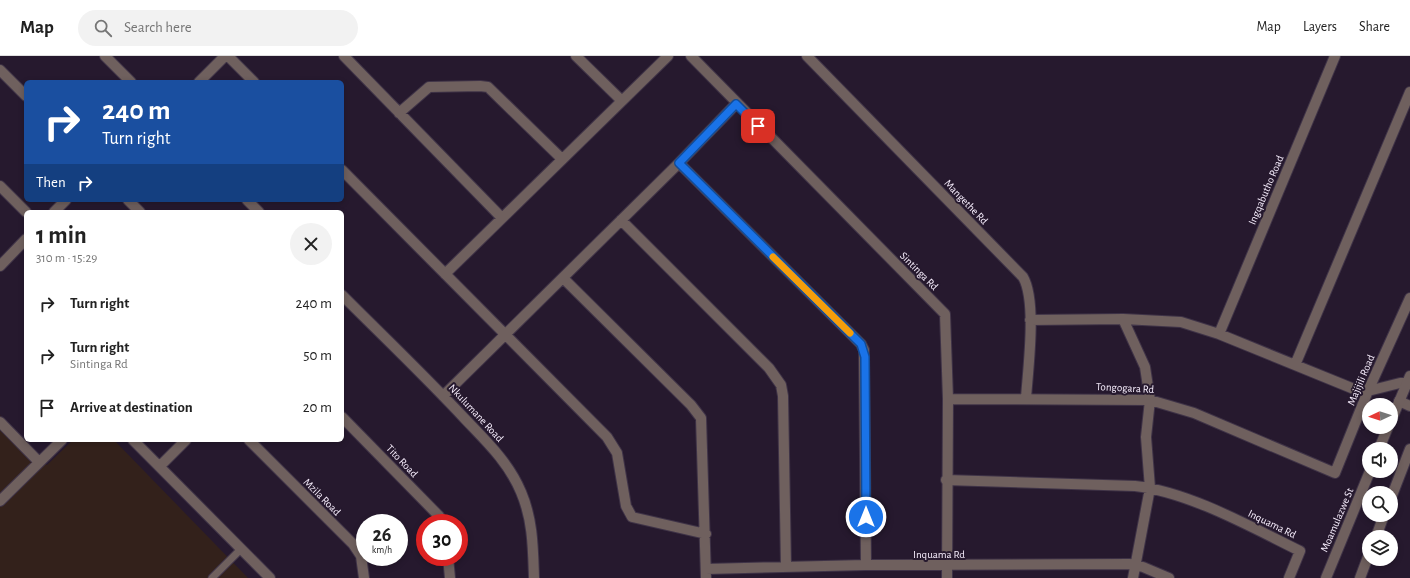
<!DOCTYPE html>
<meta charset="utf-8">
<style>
:root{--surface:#fff;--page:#f2f2f2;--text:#222;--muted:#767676;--line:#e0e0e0}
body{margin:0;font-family:"Alegreya Sans",sans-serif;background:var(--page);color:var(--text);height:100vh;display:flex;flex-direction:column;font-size:15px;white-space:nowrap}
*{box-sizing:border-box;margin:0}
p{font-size:13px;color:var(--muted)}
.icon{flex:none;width:22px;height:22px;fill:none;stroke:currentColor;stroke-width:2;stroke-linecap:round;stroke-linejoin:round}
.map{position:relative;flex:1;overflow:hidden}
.panel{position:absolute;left:24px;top:154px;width:320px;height:232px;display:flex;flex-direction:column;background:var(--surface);border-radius:6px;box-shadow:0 2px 6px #0003}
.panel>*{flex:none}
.hud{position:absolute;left:24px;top:24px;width:320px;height:122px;border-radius:6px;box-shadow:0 2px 6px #0003;background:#1a4fa0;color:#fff;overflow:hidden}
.needle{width:26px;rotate:266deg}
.buttons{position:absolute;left:1362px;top:342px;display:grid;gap:8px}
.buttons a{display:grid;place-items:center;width:36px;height:36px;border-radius:50%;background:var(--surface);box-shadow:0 2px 6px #0003;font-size:20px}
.speed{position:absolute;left:356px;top:458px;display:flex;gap:8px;font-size:20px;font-weight:700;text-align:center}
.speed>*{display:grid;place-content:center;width:52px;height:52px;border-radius:50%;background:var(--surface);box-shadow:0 2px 6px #0003;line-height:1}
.speed small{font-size:10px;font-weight:400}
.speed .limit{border:6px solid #d22;background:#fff;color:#111}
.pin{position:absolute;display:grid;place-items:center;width:34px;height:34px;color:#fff;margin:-17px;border-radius:8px;box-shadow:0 2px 6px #0006}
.me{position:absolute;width:44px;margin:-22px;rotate:0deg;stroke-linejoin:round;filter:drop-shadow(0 0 3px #0008)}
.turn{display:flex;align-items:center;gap:14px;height:84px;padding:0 12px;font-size:18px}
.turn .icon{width:52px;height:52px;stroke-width:2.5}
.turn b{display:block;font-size:28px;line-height:34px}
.then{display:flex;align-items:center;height:38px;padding:0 12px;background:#0003;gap:8px;font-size:15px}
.round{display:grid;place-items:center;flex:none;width:42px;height:42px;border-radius:21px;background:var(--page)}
.headline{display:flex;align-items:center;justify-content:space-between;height:68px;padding:0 12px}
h1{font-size:24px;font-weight:700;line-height:30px}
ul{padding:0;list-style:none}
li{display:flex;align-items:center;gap:12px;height:52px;padding:0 12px}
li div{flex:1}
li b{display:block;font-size:15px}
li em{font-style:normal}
header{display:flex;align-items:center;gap:24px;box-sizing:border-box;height:56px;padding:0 20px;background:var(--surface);border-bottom:1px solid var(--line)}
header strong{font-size:19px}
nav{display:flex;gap:22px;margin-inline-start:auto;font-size:14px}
.search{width:280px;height:36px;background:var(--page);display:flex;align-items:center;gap:10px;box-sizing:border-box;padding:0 14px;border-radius:22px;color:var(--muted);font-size:15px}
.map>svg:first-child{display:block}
.commercial{fill:#33211b}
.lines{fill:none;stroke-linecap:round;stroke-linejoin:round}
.service-casing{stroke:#3f3347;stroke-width:9}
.minor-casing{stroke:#3f3347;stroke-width:12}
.tertiary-casing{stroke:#3f3347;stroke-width:12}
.service{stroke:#6f605e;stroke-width:7}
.minor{stroke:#6f605e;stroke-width:10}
.tertiary{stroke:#6f605e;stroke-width:10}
.route-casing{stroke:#114b97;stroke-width:10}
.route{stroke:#1a73e8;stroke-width:7}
.slow{stroke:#f59e0b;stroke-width:7}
.labels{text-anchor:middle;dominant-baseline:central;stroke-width:4;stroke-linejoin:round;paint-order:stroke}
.street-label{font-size:11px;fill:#f9f0ff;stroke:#26192e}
</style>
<header>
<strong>Map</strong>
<div class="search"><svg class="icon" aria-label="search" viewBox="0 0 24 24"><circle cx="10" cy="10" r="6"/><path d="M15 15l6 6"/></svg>Search here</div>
<nav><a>Map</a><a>Layers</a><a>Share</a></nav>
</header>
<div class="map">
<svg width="1410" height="522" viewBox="0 0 1410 522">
<rect width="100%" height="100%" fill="#26192e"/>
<!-- commercial -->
<path class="commercial" d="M0 359 47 409 73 384H114L248 522H0Z"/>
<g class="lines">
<defs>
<path id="service" d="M212 522 241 493"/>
<path id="minor" d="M105 0 131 26
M228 0 254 26
M344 0 502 162
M576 0 622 45
M691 0 945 258 948 343 947 522
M807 0 1023 221C1037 245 1028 313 1026 342
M0 14 26 40
M199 26 225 0
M399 57 429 31 480 30 488 31 562 103
M679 107 861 288 864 294 866 509
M342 114 607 381 617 397 626 450 632 461 706 478
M0 130 26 156
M128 144 140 156
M247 144 259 156
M54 156 66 144
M621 164 769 312 781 329 783 340 786 511
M0 210 26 183
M445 218 668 0
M563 222 691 349 701 362 706 522
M342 239C384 281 426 321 466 364 487 386 509 407 521 436 533 464 533 492 534 522
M1123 263 1145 311 1150 344 1146 381 1150 432 1133 522
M1030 264 1123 263 1181 266 1219 278 1354 333 1368 335 1400 327H1407
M1219 278 1335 0
M1295 309 1410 36
M443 340 679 107 736 48
M948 343 1150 344 1194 357 1335 417 1368 335 1410 242
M1399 345 1410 350
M342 361 439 460 443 467
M0 366 39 406
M133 384 270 522
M249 384 353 488 361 500 364 522
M160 410 186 384
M946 424 1135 430C1189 436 1251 471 1300 495L1289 522
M1391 442 1410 393
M0 445 62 384
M1376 481 1384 459
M448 501 450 522
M706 513 866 509 1130 508 1143 511 1169 522
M1360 522 1369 498"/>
<path id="tertiary" d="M1391 365 1410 320
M1379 393 1388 371
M1326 522 1370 415"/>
</defs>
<!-- service casing -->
<use href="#service" class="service-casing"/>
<!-- minor casing -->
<use href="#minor" class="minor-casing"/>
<!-- tertiary casing -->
<use href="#tertiary" class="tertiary-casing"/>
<!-- service -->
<use href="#service" class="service"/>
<!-- minor -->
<use href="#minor" class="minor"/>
<!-- tertiary -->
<use href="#tertiary" class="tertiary"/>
</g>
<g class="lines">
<defs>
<path id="route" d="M758 70 736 48 679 107 861 288 865 301 866 461"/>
</defs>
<!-- route casing -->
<use href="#route" class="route-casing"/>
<!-- route -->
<use href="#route" class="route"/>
<!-- slow -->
<path class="slow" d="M773 201 850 277"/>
</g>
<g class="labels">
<!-- street labels -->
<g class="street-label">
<text transform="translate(1266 134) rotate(-67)">Ingqabutho Road</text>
<text transform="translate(966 146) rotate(46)">Mangethe Rd</text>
<text transform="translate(919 215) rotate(45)">Sintinga Rd</text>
<text transform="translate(1361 324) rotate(-67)">Majijili Road</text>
<text transform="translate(1125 332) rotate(3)">Tongogara Rd</text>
<text transform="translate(476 357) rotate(47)">Nkulumane Road</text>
<text transform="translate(402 405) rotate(46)">Tito Road</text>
<text transform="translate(322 441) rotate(45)">Mzila Road</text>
<text transform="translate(1337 464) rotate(-67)">Moamulazwe St</text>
<text transform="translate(1272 468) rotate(26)">Inquama Rd</text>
<text x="939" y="498">Inquama Rd</text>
</g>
</g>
</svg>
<div class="buttons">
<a><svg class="needle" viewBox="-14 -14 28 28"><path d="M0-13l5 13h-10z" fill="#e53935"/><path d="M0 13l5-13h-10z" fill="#767676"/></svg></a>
<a><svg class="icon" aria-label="sound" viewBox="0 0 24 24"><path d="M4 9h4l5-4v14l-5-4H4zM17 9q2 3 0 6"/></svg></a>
<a><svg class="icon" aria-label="search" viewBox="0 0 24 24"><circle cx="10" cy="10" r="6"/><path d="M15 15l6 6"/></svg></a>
<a><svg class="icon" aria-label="layers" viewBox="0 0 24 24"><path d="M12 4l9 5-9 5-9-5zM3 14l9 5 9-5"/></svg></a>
</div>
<div class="speed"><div>26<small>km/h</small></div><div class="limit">30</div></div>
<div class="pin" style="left:758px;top:70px;background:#d93025"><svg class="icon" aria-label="arrive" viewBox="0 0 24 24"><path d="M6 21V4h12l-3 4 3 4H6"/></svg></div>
<svg class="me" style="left:866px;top:461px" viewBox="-20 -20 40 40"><circle r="17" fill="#1a73e8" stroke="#fff" stroke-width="3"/><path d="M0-11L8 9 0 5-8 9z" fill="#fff"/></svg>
<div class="hud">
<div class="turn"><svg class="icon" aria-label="right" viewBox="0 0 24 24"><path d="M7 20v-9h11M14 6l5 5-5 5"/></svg><div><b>240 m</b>Turn right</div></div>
<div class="then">Then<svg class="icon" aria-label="right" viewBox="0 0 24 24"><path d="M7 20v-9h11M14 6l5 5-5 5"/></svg></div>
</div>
<section class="panel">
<div class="headline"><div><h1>1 min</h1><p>310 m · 15:29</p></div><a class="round"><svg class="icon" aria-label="close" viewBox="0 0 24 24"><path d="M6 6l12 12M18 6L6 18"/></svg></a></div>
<ul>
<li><svg class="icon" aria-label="right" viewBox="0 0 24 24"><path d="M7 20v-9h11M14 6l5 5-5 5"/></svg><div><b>Turn right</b></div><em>240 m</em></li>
<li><svg class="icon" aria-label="right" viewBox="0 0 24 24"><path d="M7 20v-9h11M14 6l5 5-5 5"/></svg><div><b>Turn right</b><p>Sintinga Rd</p></div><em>50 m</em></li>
<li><svg class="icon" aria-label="arrive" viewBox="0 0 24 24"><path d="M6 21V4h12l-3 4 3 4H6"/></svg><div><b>Arrive at destination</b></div><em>20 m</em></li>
</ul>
</section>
</div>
